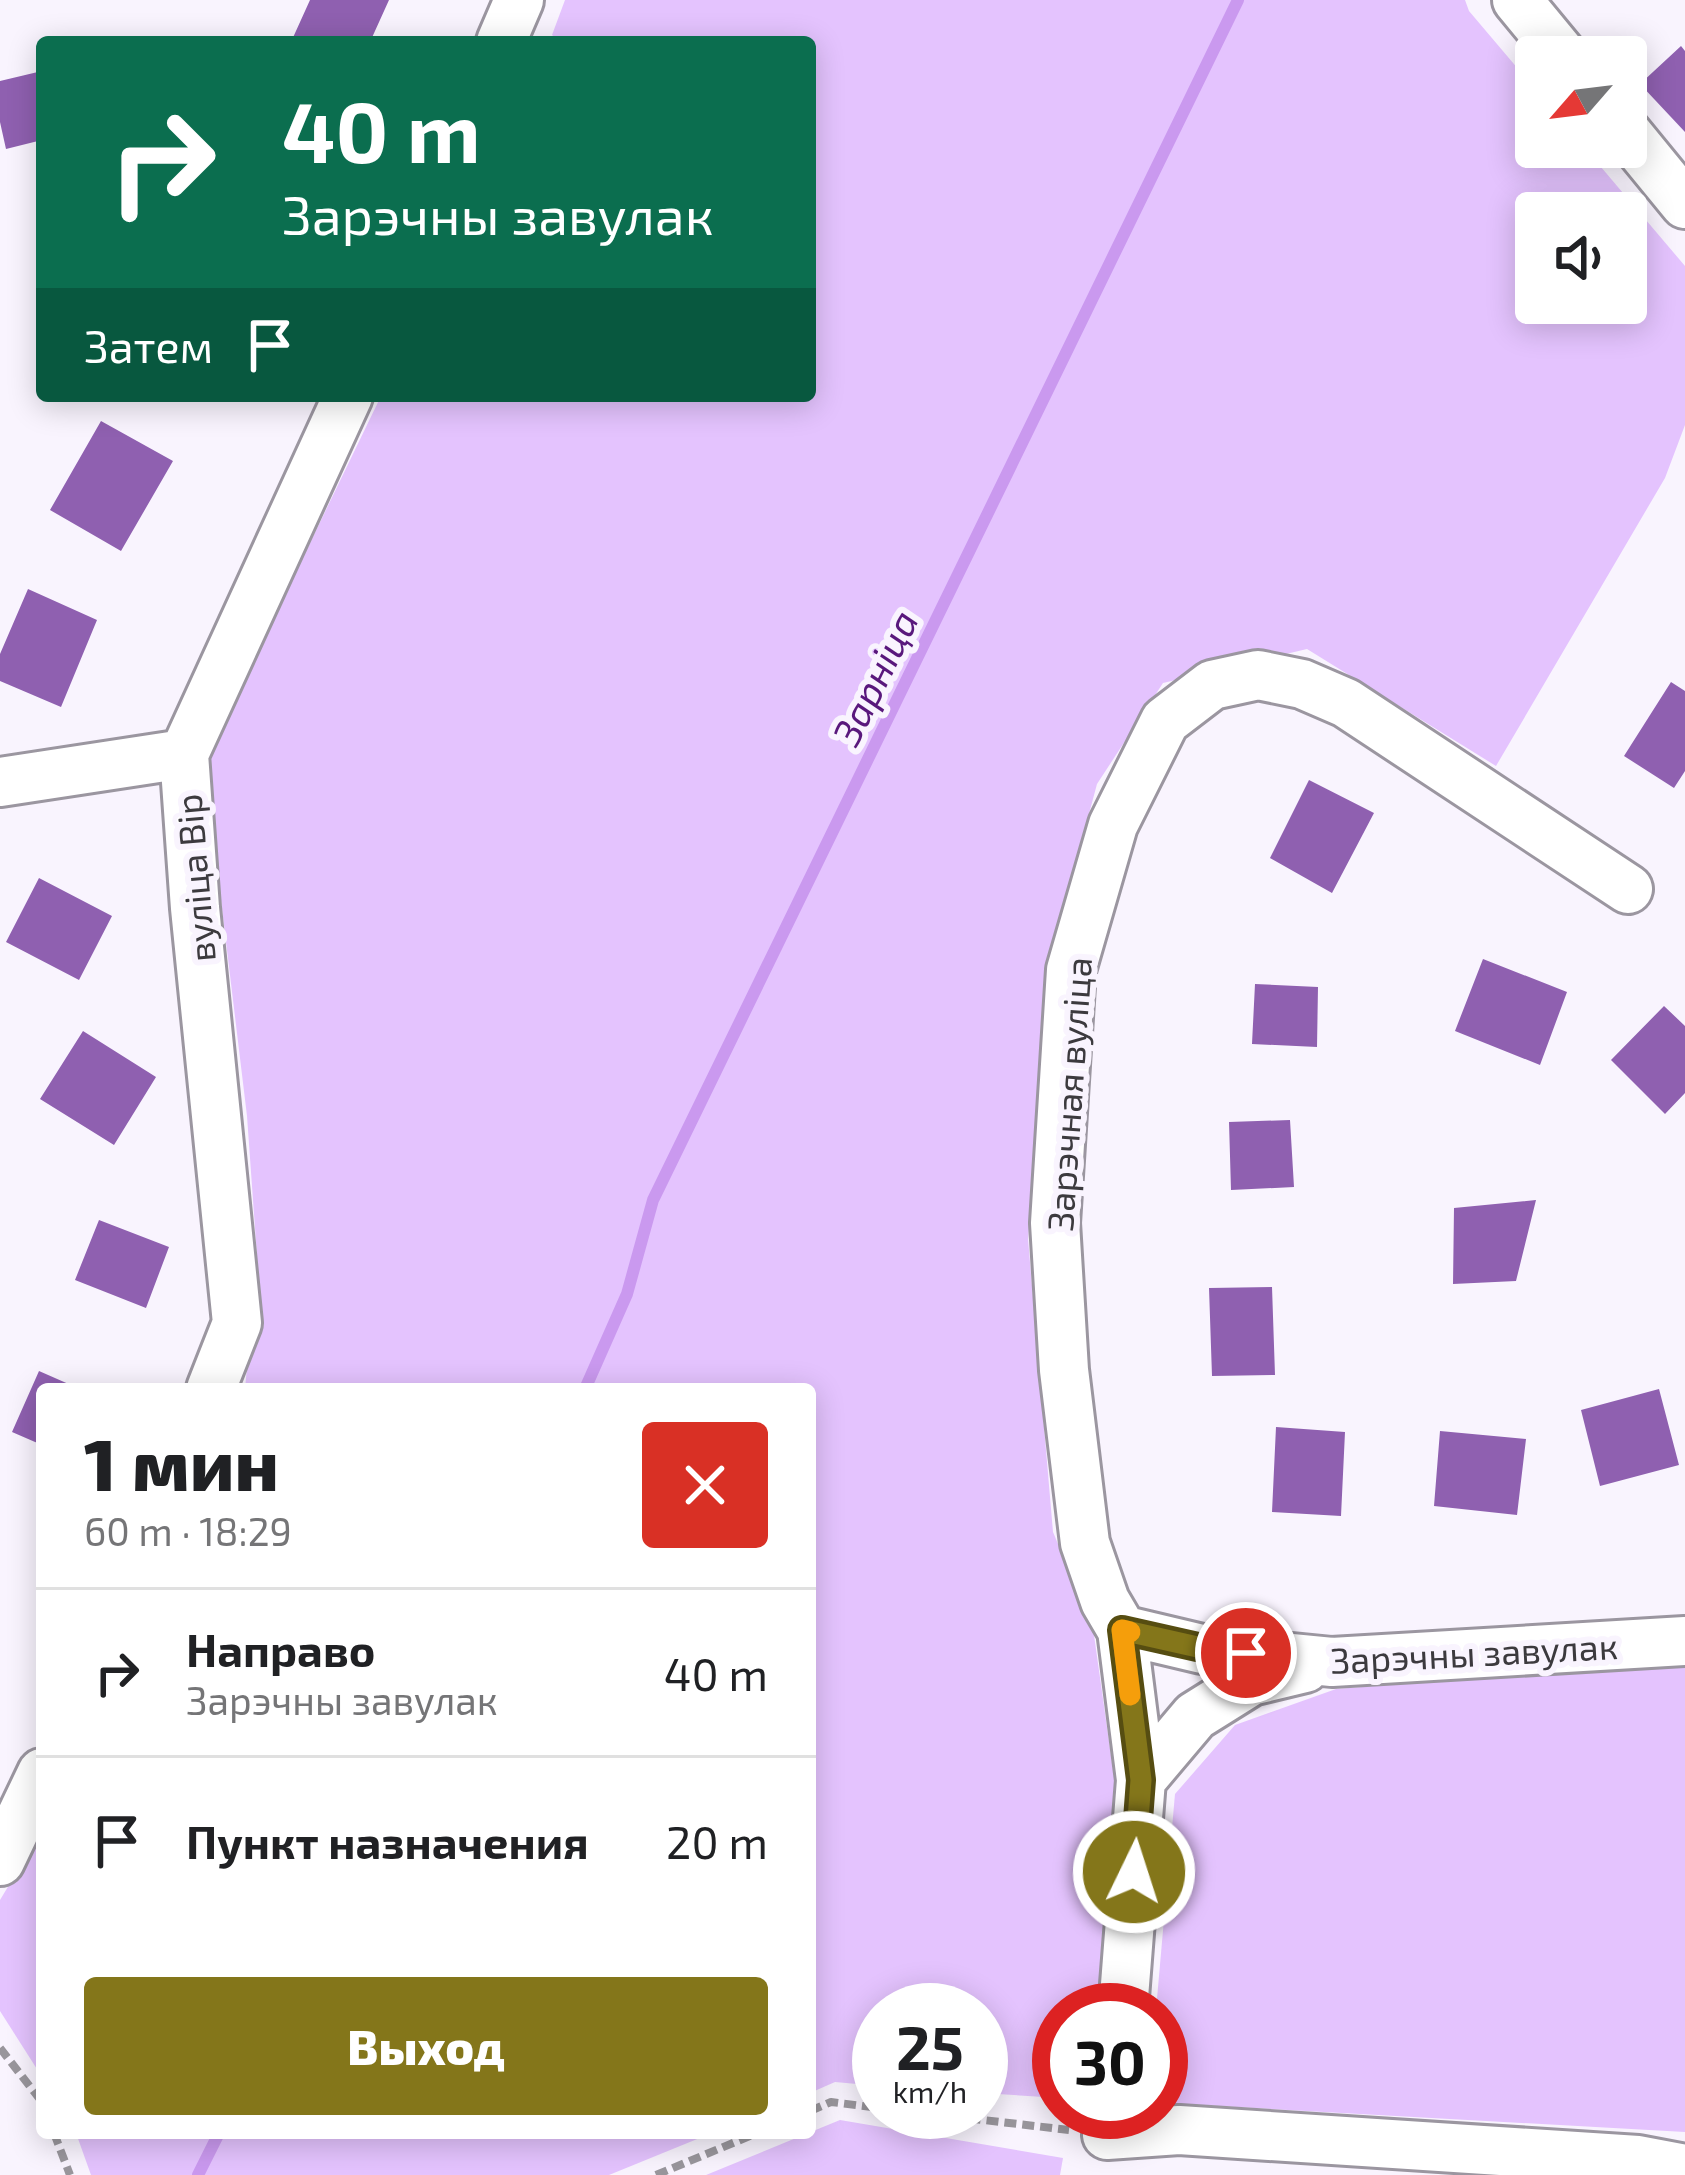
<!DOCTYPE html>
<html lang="ru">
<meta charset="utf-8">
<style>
:root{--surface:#fff;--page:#f6f6f6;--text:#202124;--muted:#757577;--line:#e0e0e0;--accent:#84761a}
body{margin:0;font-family:"Exo 2",sans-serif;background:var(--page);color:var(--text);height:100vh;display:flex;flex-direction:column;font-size:45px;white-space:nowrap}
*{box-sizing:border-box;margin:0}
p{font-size:39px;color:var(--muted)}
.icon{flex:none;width:66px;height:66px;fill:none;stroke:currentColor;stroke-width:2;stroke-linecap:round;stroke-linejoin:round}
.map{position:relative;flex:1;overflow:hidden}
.drawer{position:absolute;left:36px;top:1383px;width:780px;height:756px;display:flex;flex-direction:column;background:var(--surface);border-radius:12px;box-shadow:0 6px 30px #0003}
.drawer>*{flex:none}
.guide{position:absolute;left:36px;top:36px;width:780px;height:366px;border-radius:12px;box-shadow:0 6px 30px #0003;background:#0b6e4f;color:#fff;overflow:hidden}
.needle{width:78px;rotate:242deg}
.controls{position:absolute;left:1515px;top:36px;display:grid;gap:24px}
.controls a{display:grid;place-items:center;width:132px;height:132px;border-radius:12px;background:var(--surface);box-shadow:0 6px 30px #0003;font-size:60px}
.speed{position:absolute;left:852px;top:1983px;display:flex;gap:24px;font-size:60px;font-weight:700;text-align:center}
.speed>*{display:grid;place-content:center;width:156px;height:156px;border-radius:50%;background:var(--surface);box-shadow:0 6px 30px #0003;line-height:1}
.speed small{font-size:30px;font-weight:400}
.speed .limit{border:18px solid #d22;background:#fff;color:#111}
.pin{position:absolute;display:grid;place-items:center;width:102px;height:102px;color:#fff;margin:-51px;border:6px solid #fff;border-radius:50%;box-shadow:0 3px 12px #0007}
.me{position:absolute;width:132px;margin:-66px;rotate:4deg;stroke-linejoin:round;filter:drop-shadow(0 0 9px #0008)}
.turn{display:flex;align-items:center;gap:42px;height:252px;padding:0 48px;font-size:54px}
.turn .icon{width:156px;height:156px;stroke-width:2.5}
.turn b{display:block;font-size:84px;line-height:102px}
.then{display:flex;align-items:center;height:114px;padding:0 48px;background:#0003;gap:24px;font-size:45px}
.round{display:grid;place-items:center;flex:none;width:126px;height:126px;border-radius:12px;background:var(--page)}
.overview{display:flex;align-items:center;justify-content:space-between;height:204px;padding:0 48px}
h1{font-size:72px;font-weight:800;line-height:90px}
.action{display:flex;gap:24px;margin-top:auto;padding:24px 48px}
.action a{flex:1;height:138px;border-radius:12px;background:var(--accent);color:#fff;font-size:48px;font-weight:800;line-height:138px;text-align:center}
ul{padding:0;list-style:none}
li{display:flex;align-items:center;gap:36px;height:168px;padding:0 48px;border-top:3px solid var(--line)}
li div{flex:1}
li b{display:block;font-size:45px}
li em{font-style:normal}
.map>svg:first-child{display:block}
.green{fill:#e4c3fe;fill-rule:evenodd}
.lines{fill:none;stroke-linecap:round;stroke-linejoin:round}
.stream{stroke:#ca99ef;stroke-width:12}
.building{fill:#8f60b0}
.minor-casing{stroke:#9b96a0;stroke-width:54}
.path{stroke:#99969c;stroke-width:8;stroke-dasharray:12 6;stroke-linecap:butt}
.minor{stroke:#fff;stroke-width:48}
.route-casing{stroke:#564d11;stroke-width:30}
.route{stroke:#84761a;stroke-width:21}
.slow{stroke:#f59e0b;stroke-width:21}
.labels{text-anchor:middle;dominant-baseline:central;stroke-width:12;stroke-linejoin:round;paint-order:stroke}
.street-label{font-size:36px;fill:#3c3a3e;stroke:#f9f4fe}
.water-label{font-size:39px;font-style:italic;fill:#59187c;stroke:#f9f4fe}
</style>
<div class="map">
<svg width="1685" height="2175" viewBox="0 0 1685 2175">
<rect width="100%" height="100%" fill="#f9f4fe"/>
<!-- green -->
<path class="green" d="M565 0H1465L1469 11 1536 90V147H1584L1685 266V425L1665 478 1496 766 1307 649 1163 683 1097 784 1056 937 1028 1239 1053 1532 1093 1628 1117 1798 1096 2010H1059V2098L981 2093V2010H879V2086L835 2082 810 2093V1389H245L257 1256 247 1116 219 884 209 752 381 396H810V42H560L552 35ZM1536 213H1626V303H1536Z
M1685 1662V2132L1164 2103 1161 2099V2010H1156L1175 1794 1235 1725 1336 1689Z
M42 1830V2077L0 2011V1900Z
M840 2120 1063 2158 1060 2175H706Z
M76 2133H712L609 2175H91Z"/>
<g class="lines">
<!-- stream -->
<path class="stream" d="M585 1389 627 1294 653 1200 1238 0
M198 2175 219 2133"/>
</g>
<!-- building -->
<path class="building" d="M310 0H389L370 42H291Z
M1681 46 1685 51V132L1640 84Z
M42 71V140L6 149 0 122V81Z
M101 421 173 461 121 551 50 510Z
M28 589 97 620 61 707 0 681V654Z
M1671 682 1685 691V771L1674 788 1624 756Z
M1309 780 1374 813 1332 893 1270 858Z
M39 878 112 916 79 980 6 942Z
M1483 959 1567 992 1540 1065 1455 1031Z
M1255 984 1318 987 1317 1047 1252 1044Z
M1664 1006 1685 1026V1093L1665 1114 1611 1060Z
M83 1031 156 1077 114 1145 40 1099Z
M1290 1120 1294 1187 1231 1190 1229 1122Z
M1536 1200 1516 1281 1453 1284 1454 1208Z
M99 1220 169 1247 146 1308 75 1280Z
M1272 1287 1275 1375 1212 1376 1209 1288Z
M39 1371 80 1389H42V1445L12 1432Z
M1659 1389 1679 1465 1600 1486 1581 1410Z
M1276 1427 1345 1432 1341 1516 1272 1512Z
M1440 1431 1526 1439 1517 1515 1434 1506Z"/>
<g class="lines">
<defs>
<path id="minor" d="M1517 0 1564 57
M501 42 519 0
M1626 132 1685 204
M0 782 184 754
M211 1389 237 1323 195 908 184 754 348 396
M1122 1630 1202 1649 1332 1662 1685 1641
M1141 1780 1195 1716 1251 1681 1305 1668
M0 1861 42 1773
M1123 2010 1141 1780 1122 1630 1105 1601 1085 1543 1064 1370 1055 1223 1071 970 1113 825 1165 721 1212 685 1258 675 1302 684 1346 703 1628 889
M1107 2135 1179 2130 1638 2160 1685 2169"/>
</defs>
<!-- minor casing -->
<use href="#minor" class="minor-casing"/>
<!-- path -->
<path class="path" d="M0 2048 42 2102
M810 2111 831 2102 879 2108
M915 2112 1069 2130
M54 2133 70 2175
M656 2175 757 2133"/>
<!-- minor -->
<use href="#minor" class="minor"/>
</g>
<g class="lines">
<defs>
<path id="route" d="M1134 1872 1141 1780 1122 1630 1202 1648 1246 1653"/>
</defs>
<!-- route casing -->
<use href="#route" class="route-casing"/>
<!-- route -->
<use href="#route" class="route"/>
<!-- slow -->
<path class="slow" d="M1130 1632 1122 1630 1130 1695"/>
</g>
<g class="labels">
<!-- street labels -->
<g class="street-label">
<text transform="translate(194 878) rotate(-95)">вуліца Вір</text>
<text transform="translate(1068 1094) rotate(-86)">Зарэчная вуліца</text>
<text transform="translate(1474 1652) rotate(-3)">Зарэчны завулак</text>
</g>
<!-- water labels -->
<g class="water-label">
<text transform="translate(874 677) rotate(-64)">Зарніца</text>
</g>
</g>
</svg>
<div class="controls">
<a><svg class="needle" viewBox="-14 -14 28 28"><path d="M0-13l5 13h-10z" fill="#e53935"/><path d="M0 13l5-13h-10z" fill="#757577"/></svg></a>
<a><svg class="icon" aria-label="sound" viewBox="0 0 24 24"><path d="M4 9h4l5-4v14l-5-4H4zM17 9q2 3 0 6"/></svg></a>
</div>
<div class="speed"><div>25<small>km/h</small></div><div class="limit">30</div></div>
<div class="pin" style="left:1246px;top:1653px;background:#d93025"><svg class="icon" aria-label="arrive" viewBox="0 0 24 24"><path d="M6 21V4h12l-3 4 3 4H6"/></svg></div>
<svg class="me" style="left:1134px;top:1872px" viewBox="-20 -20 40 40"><circle r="17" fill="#84761a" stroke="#fff" stroke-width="3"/><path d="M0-11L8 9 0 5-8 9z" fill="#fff"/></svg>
<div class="guide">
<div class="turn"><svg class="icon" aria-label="right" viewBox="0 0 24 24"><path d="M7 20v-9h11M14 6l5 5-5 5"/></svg><div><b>40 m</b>Зарэчны завулак</div></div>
<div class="then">Затем<svg class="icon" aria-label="arrive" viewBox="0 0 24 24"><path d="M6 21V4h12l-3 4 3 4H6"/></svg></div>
</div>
<section class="drawer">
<div class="overview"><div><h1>1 мин</h1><p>60 m · 18:29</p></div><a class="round" style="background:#d93025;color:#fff"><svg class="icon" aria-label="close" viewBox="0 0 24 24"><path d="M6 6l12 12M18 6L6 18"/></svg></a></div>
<ul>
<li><svg class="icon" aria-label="right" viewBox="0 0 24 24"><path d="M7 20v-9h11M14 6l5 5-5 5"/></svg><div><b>Направо</b><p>Зарэчны завулак</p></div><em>40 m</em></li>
<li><svg class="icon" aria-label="arrive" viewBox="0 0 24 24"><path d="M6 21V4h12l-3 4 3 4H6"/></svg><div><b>Пункт назначения</b></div><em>20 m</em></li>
</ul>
<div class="action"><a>Выход</a></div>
</section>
</div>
